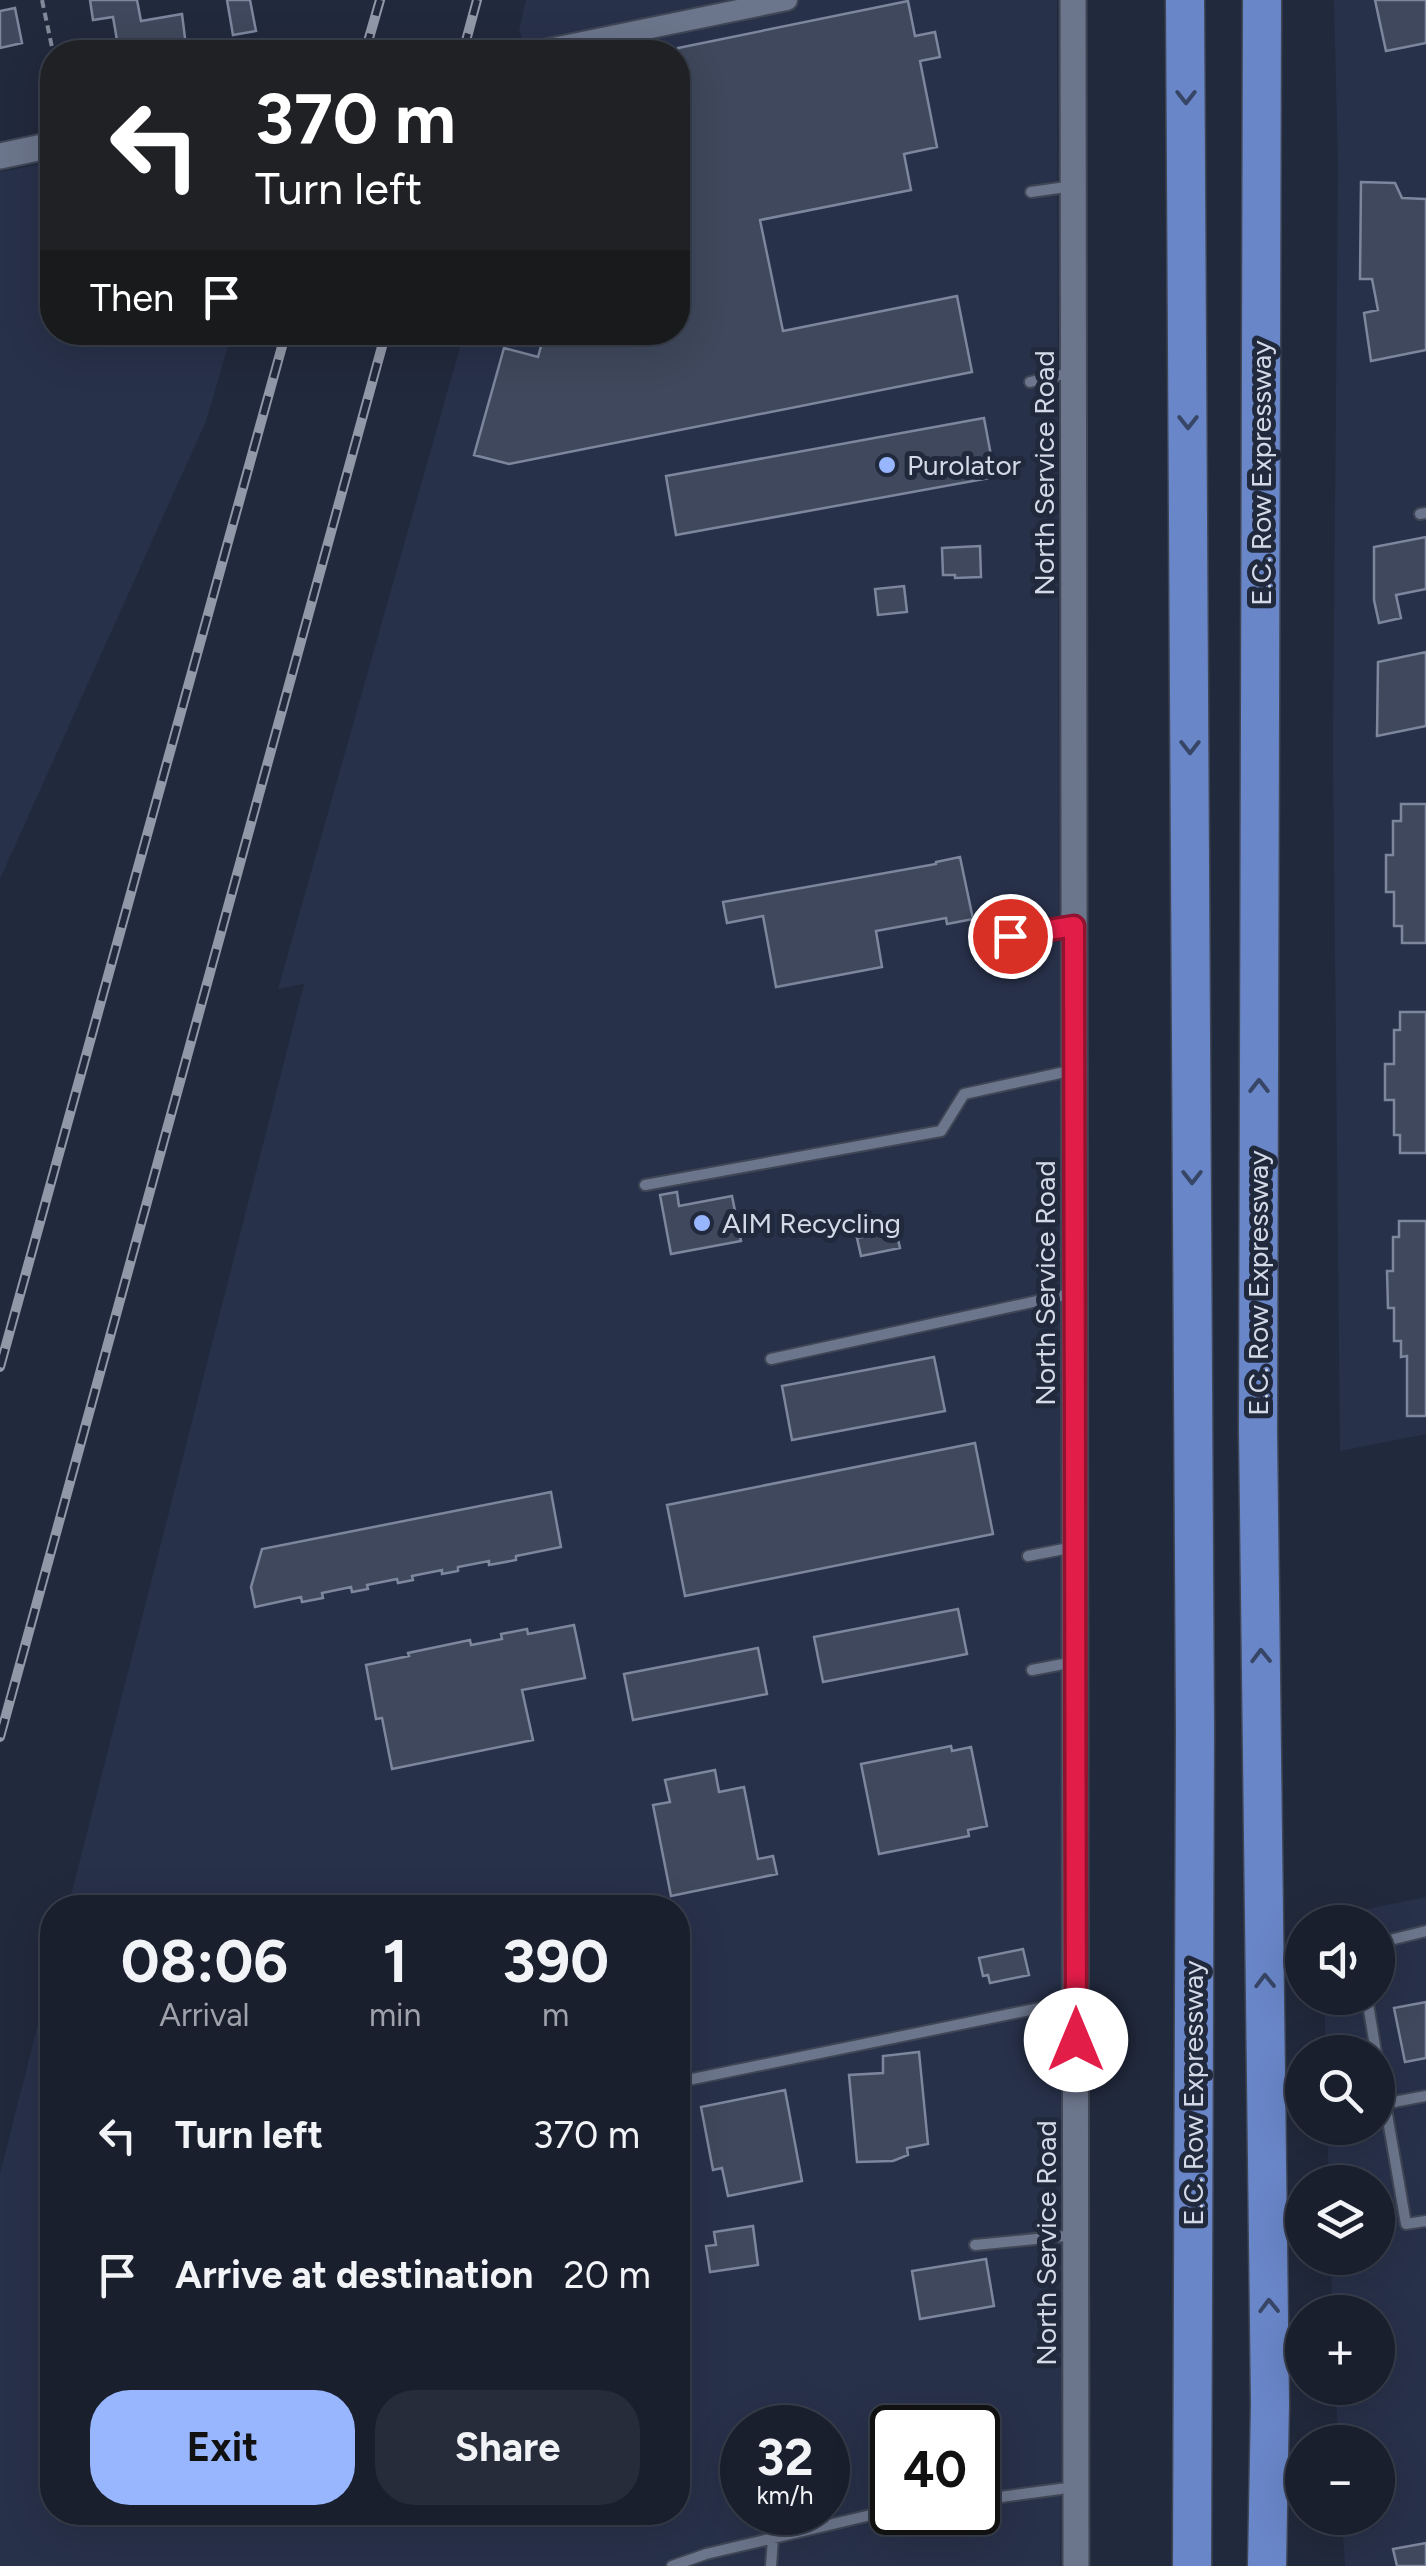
<!DOCTYPE html>
<meta charset="utf-8">
<style>
:root{--surface:#191f2d;--page:#262c39;--text:#f1f3f6;--muted:#9fa2aa;--line:#373d49;--accent:#97b6fd}
body{margin:0;font-family:Figtree,sans-serif;background:var(--page);color:var(--text);height:100vh;display:flex;flex-direction:column;font-size:38px;white-space:nowrap}
*{box-sizing:border-box;margin:0}
p{font-size:32px;color:var(--muted)}
.icon{flex:none;width:55px;height:55px;fill:none;stroke:currentColor;stroke-width:2;stroke-linecap:round;stroke-linejoin:round}
.map{position:relative;flex:1;overflow:hidden}
.drawer{position:absolute;left:40px;top:1895px;width:650px;height:630px;display:flex;flex-direction:column;background:var(--surface);border-radius:40px;box-shadow:0 10px 40px #0002,0 0 0 2px var(--line)}
.drawer>*{flex:none}
.top-card{position:absolute;left:40px;top:40px;width:650px;height:305px;border-radius:40px;box-shadow:0 10px 40px #0002,0 0 0 2px var(--line);background:#202124;color:#fff;overflow:hidden}
.fabs{position:absolute;left:1285px;top:1905px;display:grid;gap:20px}
.fabs a{display:grid;place-items:center;width:110px;height:110px;border-radius:50%;background:var(--surface);box-shadow:0 10px 40px #0002,0 0 0 2px var(--line);font-size:50px}
.speed{position:absolute;left:720px;top:2405px;display:flex;gap:20px;font-size:50px;font-weight:700;text-align:center}
.speed>*{display:grid;place-content:center;width:130px;height:130px;border-radius:50%;background:var(--surface);box-shadow:0 10px 40px #0002,0 0 0 2px var(--line);line-height:1}
.speed small{font-size:25px;font-weight:400}
.speed .limit{border:5px solid #111;border-radius:15px;background:#fff;color:#111}
.pin{position:absolute;display:grid;place-items:center;width:85px;height:85px;color:#fff;margin:-42px;border:5px solid #fff;border-radius:50%;box-shadow:0 2px 10px #0007}
.me{position:absolute;width:110px;margin:-55px;rotate:0deg;stroke-linejoin:round;filter:drop-shadow(0 0 8px #0008)}
.turn{display:flex;align-items:center;gap:35px;height:210px;padding:0 50px;font-size:45px}
.turn .icon{width:130px;height:130px;stroke-width:2.5}
.turn b{display:block;font-size:70px;line-height:85px}
.then{display:flex;align-items:center;height:95px;padding:0 50px;background:#0003;gap:20px;font-size:38px}
.eta{display:flex;justify-content:space-evenly;align-items:center;height:170px;text-align:center}
.eta b{font-size:60px;font-weight:700;line-height:70px}
.action{display:flex;gap:20px;margin-top:auto;padding:20px 50px}
.action a{flex:1;height:115px;border-radius:40px;background:var(--accent);color:#111;font-size:40px;font-weight:700;line-height:115px;text-align:center}
.action a+a{background:var(--page);color:var(--text)}
ul{padding:0;list-style:none}
li{display:flex;align-items:center;gap:30px;height:140px;padding:0 50px}
li div{flex:1}
li b{display:block;font-size:38px}
li em{font-style:normal}
.map>svg:first-child{display:block}
.built{fill:#28314a;fill-rule:evenodd}
.building{fill:#3f485c;stroke:#7c869d;stroke-width:2.5}
.lines{fill:none;stroke-linecap:round;stroke-linejoin:round}
.service-casing{stroke:#3f4655;stroke-width:14}
.minor-casing{stroke:#3f4655;stroke-width:24}
.tertiary-casing{stroke:#3f4655;stroke-width:29}
.motorway-casing{stroke:#3f4655;stroke-width:41}
.path{stroke:#828999;stroke-width:4;stroke-dasharray:8 5;stroke-linecap:butt}
.service{stroke:#6b758b;stroke-width:10}
.minor{stroke:#6b758b;stroke-width:20}
.tertiary{stroke:#6b758b;stroke-width:25}
.motorway{stroke:#6986c8;stroke-width:38}
.rail-casing{stroke:#9198a7;stroke-width:10}
.rail{stroke:#21293c;stroke-width:6;stroke-dasharray:19;stroke-linecap:butt}
.oneway{stroke:#374566}
.route-casing{stroke:#92132f;stroke-width:25}
.route{stroke:#e11d48;stroke-width:18}
.poi-dot{fill:#97b6fd;stroke:#21293c;stroke-width:4}
.labels{text-anchor:middle;dominant-baseline:central;stroke-width:10;stroke-linejoin:round;paint-order:stroke}
.poi-label{font-size:28px;fill:#d3d9e6;stroke:#21293c;text-anchor:start}
.street-label{font-size:28px;fill:#d3d9e6;stroke:#21293c}
</style>
<div class="map">
<svg width="1426" height="2566" viewBox="0 0 1426 2566">
<rect width="100%" height="100%" fill="#21293c"/>
<!-- built -->
<path class="built" d="M526 0H1057L1058 507 1060 546 1058 544 1063 2272 1060 2566H0V2174L52 1969V2512H678V1908L68 1907 304 984 278 989 464 333 678 332V52H528L519 30ZM742 2428H828V2512H742ZM892 2428H978V2512H892Z
M1334 0H1426V1434L1340 1451 1333 749 1338 164Z
M52 162V332L232 333 206 421 0 879V172Z
M1426 1897V2566H1345L1342 2518H1378V2442H1338L1336 2388H1378V2312H1332L1331 2258H1378V2182H1329L1327 2128H1378V2052H1326L1324 1998H1378V1922H1323L1322 1918Z"/>
<!-- building -->
<path class="building" d="M90 0H137L141 21 182 14 186 46 144 52 143 50 119 52 113 17 93 20Z
M227 0H250L256 31 233 35Z
M1375 0H1426V43L1386 51Z
M908 1 915 36 935 32 940 57 920 61 937 147 904 154 911 190 760 220 783 331 957 296 972 372 509 464 474 455 504 348 538 357 545 332H678V48Z
M15 8 22 43 0 48V11Z
M1361 182 1395 183 1402 198 1426 199V350L1371 361 1364 313 1378 310 1372 279H1360Z
M984 418 995 477 676 535 666 476Z
M1426 537V589L1396 595 1401 618 1379 623 1374 600V547Z
M980 546 981 577 955 578V575H943L942 548Z
M904 586 907 612 878 615 875 589Z
M1426 652V726L1377 736 1378 662Z
M1401 804H1426V943H1402V926H1394V892H1386V855H1393V821H1401Z
M960 857 973 919 947 924 946 918 876 931 882 967 776 987 763 916 727 923 723 902 936 864V862Z
M1400 1012H1426V1153H1400V1135H1394V1100H1385V1064H1394V1030H1400Z
M677 1192 679 1206 732 1196 741 1241 671 1254 660 1195Z
M1399 1221H1426V1416H1407V1356L1401 1357V1341H1394V1308H1388L1387 1271H1393V1237H1399Z
M895 1226 900 1248 861 1256 857 1238 867 1236V1232Z
M934 1357 945 1411 792 1440 782 1386Z
M975 1443 993 1534 685 1596 667 1505Z
M551 1492 561 1547 516 1556V1560L489 1565V1561L458 1567V1571L442 1574V1570L412 1576 413 1580 398 1583 397 1579 367 1585 368 1589 352 1592 351 1587 322 1593 323 1598 302 1602 301 1597 255 1607 251 1587 262 1549Z
M958 1609 967 1654 823 1682 814 1637Z
M574 1625 585 1678 522 1690 533 1740 392 1769 382 1718 376 1719 366 1665 409 1656 408 1653 470 1640 471 1645 502 1639 501 1634 527 1629 528 1634Z
M758 1648 767 1694 633 1720 624 1674Z
M951 1746 952 1751 971 1747 987 1826 968 1830 969 1836 879 1854 861 1764Z
M715 1770 719 1792 744 1787 758 1859 773 1856 777 1874 671 1896 653 1805 670 1802 665 1780Z
M1023 1949 1029 1975 990 1983 988 1975 983 1976 979 1958Z
M1426 2002V2058L1405 2062 1394 2008Z
M919 2052 928 2144 907 2148 908 2155 893 2161 857 2162 849 2075 883 2073V2056Z
M785 2090 802 2181 728 2196 722 2168 713 2170 701 2107Z
M753 2226 758 2265 710 2272 706 2246 716 2245 714 2232Z
M986 2259 994 2306 920 2319 912 2271Z
M1426 2543V2566H1397L1393 2549Z"/>
<g class="lines">
<defs>
<path id="service" d="M1031 192 1073 186
M1030 382 1073 372
M1420 514 1426 513
M1010 936 1073 926
M645 1185 941 1131 964 1094 1074 1070
M771 1359 1074 1293
M1028 1556 1074 1547
M1032 1670 1074 1662
M1378 1943 1426 1931
M1367 1998 1376 2052
M1378 2062 1406 2224 1426 2221
M678 2082 1074 2001
M1378 2105 1426 2096
M975 2245 1075 2235
M978 2500 1075 2487
M672 2566 706 2554 892 2510
M771 2566 773 2538"/>
<path id="minor" d="M534 52 787 0"/>
<path id="tertiary" d="M1073 0 1076 2566
M0 156 52 145"/>
<path id="motorway" d="M1185 0 1195 1730 1192 2566
M1262 0 1258 1431 1270 2403 1267 2566"/>
</defs>
<!-- service casing -->
<use href="#service" class="service-casing"/>
<!-- minor casing -->
<use href="#minor" class="minor-casing"/>
<!-- tertiary casing -->
<use href="#tertiary" class="tertiary-casing"/>
<!-- motorway casing -->
<use href="#motorway" class="motorway-casing"/>
<!-- path -->
<path class="path" d="M42 0 53 52"/>
<!-- service -->
<use href="#service" class="service"/>
<!-- minor -->
<use href="#minor" class="minor"/>
<!-- tertiary -->
<use href="#tertiary" class="tertiary"/>
<!-- motorway -->
<use href="#motorway" class="motorway"/>
<defs>
<path id="rail" d="M365 52 380 0
M463 52 477 0
M0 1367 286 332
M0 1737 386 332"/>
</defs>
<!-- rail casing -->
<use href="#rail" class="rail-casing"/>
<!-- rail -->
<use href="#rail" class="rail"/>
</g>
<!-- one-way arrows -->
<defs><path id="oneway-chevron" d="M-2-3.5L2.5 0L-2 3.5" fill="none" stroke-width="1.6" stroke-linecap="round" stroke-linejoin="round" transform="scale(2.5)"/></defs>
<g class="oneway">
<use href="#oneway-chevron" transform="translate(1186 97) rotate(90)"/>
<use href="#oneway-chevron" transform="translate(1188 422) rotate(90)"/>
<use href="#oneway-chevron" transform="translate(1190 747) rotate(90)"/>
<use href="#oneway-chevron" transform="translate(1259 1086) rotate(-90)"/>
<use href="#oneway-chevron" transform="translate(1192 1177) rotate(90)"/>
<use href="#oneway-chevron" transform="translate(1261 1656) rotate(-91)"/>
<use href="#oneway-chevron" transform="translate(1265 1981) rotate(-91)"/>
<use href="#oneway-chevron" transform="translate(1269 2306) rotate(-91)"/>
</g>
<g class="lines">
<defs>
<path id="route" d="M1010 936 1074 926 1076 2040"/>
</defs>
<!-- route casing -->
<use href="#route" class="route-casing"/>
<!-- route -->
<use href="#route" class="route"/>
</g>
<!-- markers -->
<g class="poi-dot">
<circle cx="887" cy="465" r="10"/>
<circle cx="702" cy="1223" r="10"/>
</g>
<g class="labels">
<!-- poi labels -->
<g class="poi-label">
<text x="907" y="465">Purolator</text>
<text x="722" y="1223">AIM Recycling</text>
</g>
<!-- street labels -->
<g class="street-label">
<text transform="translate(1044 473) rotate(-90)">North Service Road</text>
<text transform="translate(1261 473) rotate(-90)">E.C. Row Expressway</text>
<text transform="translate(1045 1283) rotate(-90)">North Service Road</text>
<text transform="translate(1258 1283) rotate(-90)">E.C. Row Expressway</text>
<text transform="translate(1193 2093) rotate(-90)">E.C. Row Expressway</text>
<text transform="translate(1046 2243) rotate(-90)">North Service Road</text>
</g>
</g>
</svg>
<div class="fabs">
<a><svg class="icon" aria-label="sound" viewBox="0 0 24 24"><path d="M4 9h4l5-4v14l-5-4H4zM17 9q2 3 0 6"/></svg></a>
<a><svg class="icon" aria-label="search" viewBox="0 0 24 24"><circle cx="10" cy="10" r="6"/><path d="M15 15l6 6"/></svg></a>
<a><svg class="icon" aria-label="layers" viewBox="0 0 24 24"><path d="M12 4l9 5-9 5-9-5zM3 14l9 5 9-5"/></svg></a>
<a>+</a>
<a>−</a>
</div>
<div class="speed"><div>32<small>km/h</small></div><div class="limit">40</div></div>
<div class="pin" style="left:1010px;top:936px;background:#d93025"><svg class="icon" aria-label="arrive" viewBox="0 0 24 24"><path d="M6 21V4h12l-3 4 3 4H6"/></svg></div>
<svg class="me" style="left:1076px;top:2040px" viewBox="-20 -20 40 40"><circle r="19" fill="#fff"/><path d="M0-13L10 11 0 6-10 11z" fill="#e11d48"/></svg>
<div class="top-card">
<div class="turn"><svg class="icon" aria-label="left" viewBox="0 0 24 24"><path d="M17 20v-9H6M10 6l-5 5 5 5"/></svg><div><b>370 m</b>Turn left</div></div>
<div class="then">Then<svg class="icon" aria-label="arrive" viewBox="0 0 24 24"><path d="M6 21V4h12l-3 4 3 4H6"/></svg></div>
</div>
<section class="drawer">
<div class="eta">
<div><b>08:06</b><p>Arrival</p></div>
<div><b>1</b><p>min</p></div>
<div><b>390</b><p>m</p></div>
</div>
<ul>
<li><svg class="icon" aria-label="left" viewBox="0 0 24 24"><path d="M17 20v-9H6M10 6l-5 5 5 5"/></svg><div><b>Turn left</b></div><em>370 m</em></li>
<li><svg class="icon" aria-label="arrive" viewBox="0 0 24 24"><path d="M6 21V4h12l-3 4 3 4H6"/></svg><div><b>Arrive at destination</b></div><em>20 m</em></li>
</ul>
<div class="action"><a>Exit</a><a>Share</a></div>
</section>
</div>
